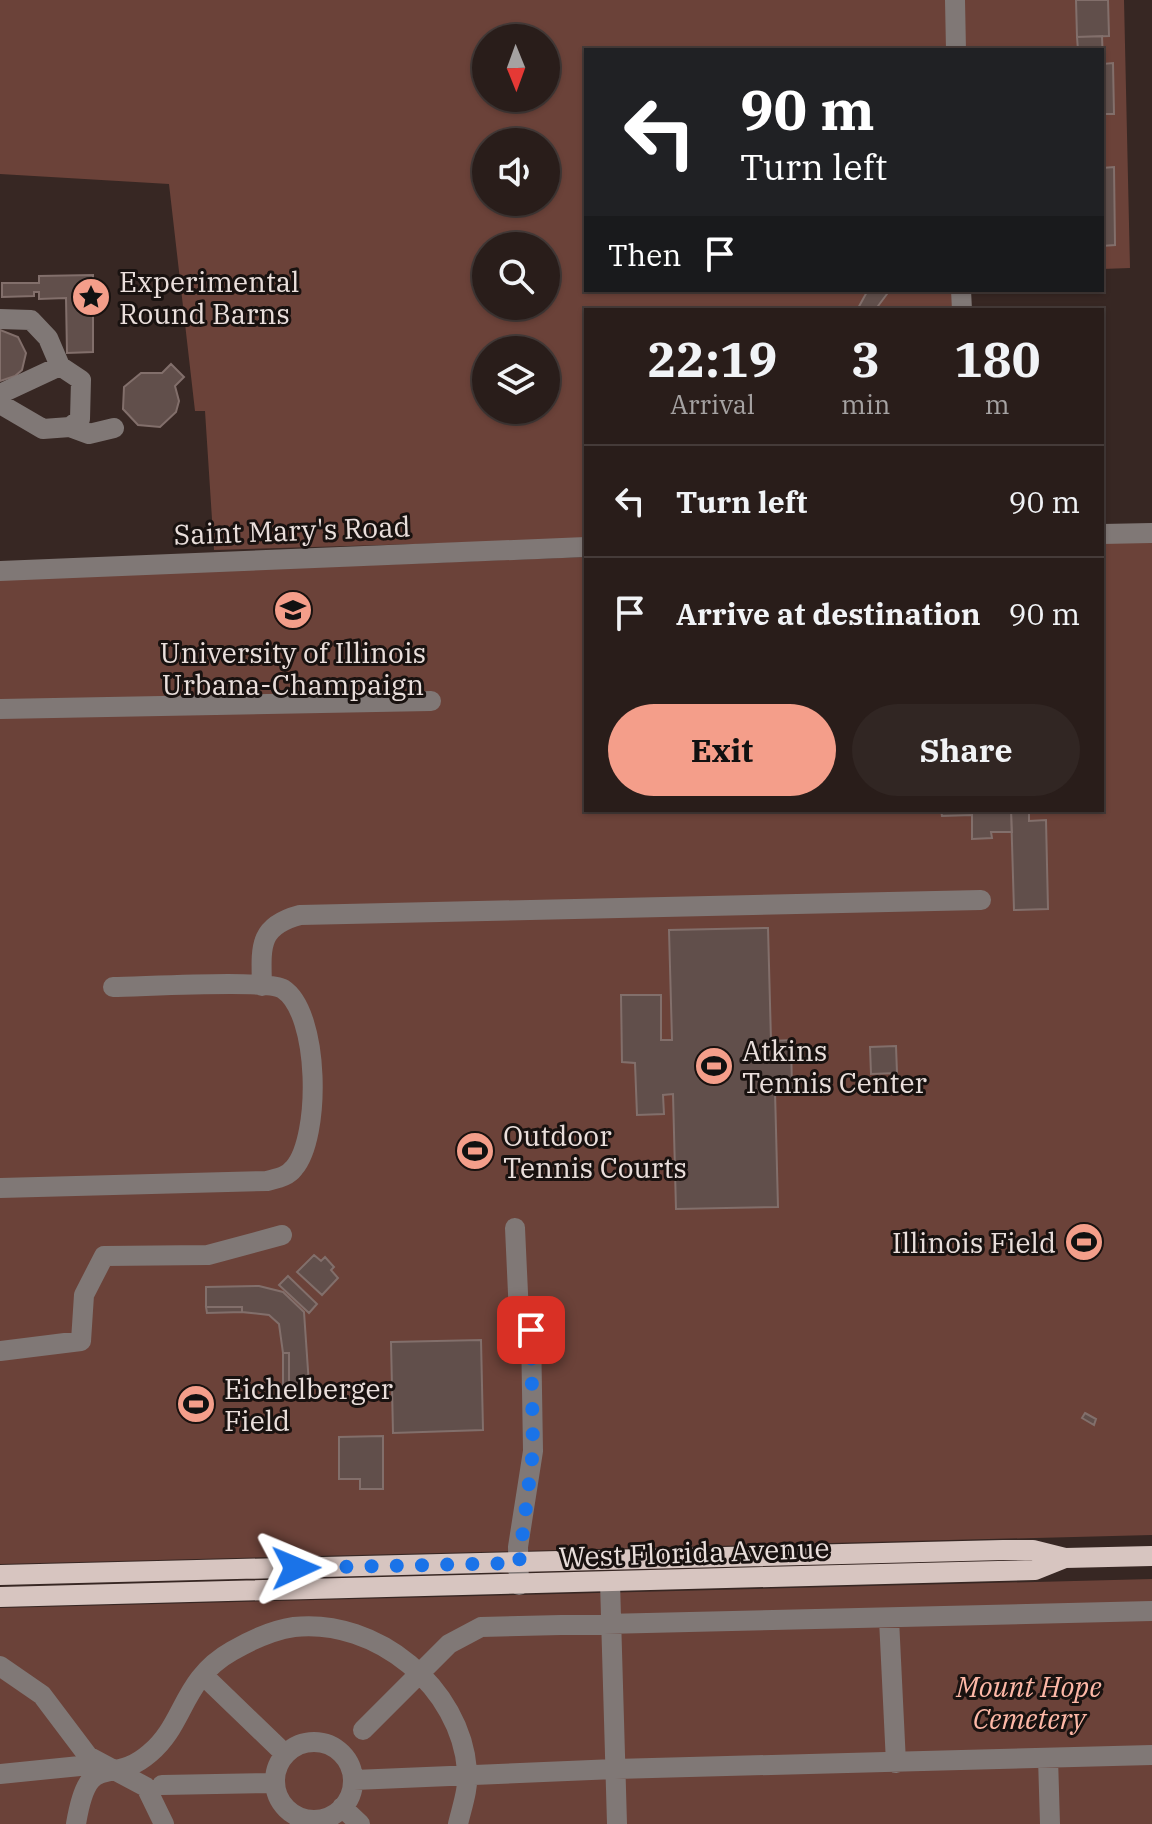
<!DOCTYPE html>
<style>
:root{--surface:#291d1a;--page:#312623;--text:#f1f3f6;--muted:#a5a2a2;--line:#453b39;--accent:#f49e8a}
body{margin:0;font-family:"IBM Plex Serif",serif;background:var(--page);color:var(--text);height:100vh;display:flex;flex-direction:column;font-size:30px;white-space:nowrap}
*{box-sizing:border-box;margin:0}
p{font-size:26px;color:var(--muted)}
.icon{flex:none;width:44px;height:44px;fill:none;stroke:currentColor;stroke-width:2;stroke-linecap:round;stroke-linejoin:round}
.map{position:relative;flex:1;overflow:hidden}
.side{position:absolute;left:584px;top:308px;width:520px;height:504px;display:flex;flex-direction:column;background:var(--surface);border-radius:0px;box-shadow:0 2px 6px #0004,0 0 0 2px var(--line)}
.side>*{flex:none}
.hud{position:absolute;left:584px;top:48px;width:520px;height:244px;border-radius:0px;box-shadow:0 2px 6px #0004,0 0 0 2px var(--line);background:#202124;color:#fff;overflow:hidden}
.needle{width:52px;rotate:179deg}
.tools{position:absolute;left:472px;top:24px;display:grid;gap:16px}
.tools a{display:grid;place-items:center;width:88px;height:88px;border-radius:50%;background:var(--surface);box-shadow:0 2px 6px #0004,0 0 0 2px var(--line);font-size:40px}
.pin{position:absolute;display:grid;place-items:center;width:68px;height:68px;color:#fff;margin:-34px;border-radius:16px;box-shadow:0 4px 12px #0006}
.me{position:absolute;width:88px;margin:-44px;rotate:89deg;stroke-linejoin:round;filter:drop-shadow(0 0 6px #0008)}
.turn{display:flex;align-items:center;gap:28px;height:168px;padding:0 24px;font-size:36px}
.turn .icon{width:104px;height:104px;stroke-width:2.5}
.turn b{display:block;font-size:56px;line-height:68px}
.then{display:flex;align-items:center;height:76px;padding:0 24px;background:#0003;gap:16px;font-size:30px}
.eta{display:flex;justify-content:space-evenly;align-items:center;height:136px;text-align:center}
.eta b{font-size:48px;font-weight:700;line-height:56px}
.action{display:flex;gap:16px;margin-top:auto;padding:16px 24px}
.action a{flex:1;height:92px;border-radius:48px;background:var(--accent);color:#111;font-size:32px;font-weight:700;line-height:92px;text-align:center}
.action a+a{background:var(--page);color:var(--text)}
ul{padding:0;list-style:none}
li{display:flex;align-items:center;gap:24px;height:112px;padding:0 24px;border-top:2px solid var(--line)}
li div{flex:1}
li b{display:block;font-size:30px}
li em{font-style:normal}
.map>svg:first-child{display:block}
.green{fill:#6b4239;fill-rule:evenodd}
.building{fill:#614f4b;stroke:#826f6b;stroke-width:2}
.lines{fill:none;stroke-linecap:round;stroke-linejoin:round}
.minor{stroke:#807876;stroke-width:20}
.major{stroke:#d7c5c0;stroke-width:20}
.route{stroke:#1a73e8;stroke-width:14;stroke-dasharray:0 25.2}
.labels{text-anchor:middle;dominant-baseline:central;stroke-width:6;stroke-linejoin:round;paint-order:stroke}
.poi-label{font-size:28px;fill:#eadfdc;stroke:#191210;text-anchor:start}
.street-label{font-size:28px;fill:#eadfdc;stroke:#191210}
.park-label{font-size:28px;font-style:italic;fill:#feb8a7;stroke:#191210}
</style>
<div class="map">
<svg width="1152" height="1824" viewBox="0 0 1152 1824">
<rect width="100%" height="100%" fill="#372723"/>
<!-- green -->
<path class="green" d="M0 0H1124L1130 268 1102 269V50H586V290H953L954 310H586V539L214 550 205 411H195L169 184 0 174ZM486 38H546V98H486ZM486 142H546V202H486ZM486 246H546V306H486ZM486 350H546V410H486Z
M1152 542V1535L0 1564V579L586 557V810H1102V543Z
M1152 1579V1824H0V1608Z"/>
<!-- building -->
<path class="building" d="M1076 0H1108L1109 36 1077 37Z
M1102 36 1103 64 1113 63 1114 114H1102V50H1078L1077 37Z
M1114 167 1115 245 1102 246V168Z
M93 275V352L67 353 66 298 39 299V292H34V296L2 297V283H39V276Z
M890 290 875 310H857L868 290Z
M0 330 18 337 26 353 22 370 15 376 0 381Z
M171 364 184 377 175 386 179 401 176 412 160 427 138 425 123 409 124 387 141 373H162Z
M941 810H1011L1012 832H991L992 838 972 839V815L942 816Z
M1011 810H1029V821L1046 820 1048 909 1014 910Z
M768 928 771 1041 791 1040 792 1091H775L778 1207 676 1209 673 1094 663 1095 664 1114 637 1115 635 1063 622 1062 621 995H661V1040H672L669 930Z
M896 1046 897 1073 871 1074 870 1047Z
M314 1255 321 1261 325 1257 334 1267 331 1270 338 1278 322 1295 297 1272Z
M288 1276 317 1304 309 1313 279 1285Z
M259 1286 283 1292 304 1312 309 1385H289V1353H283L279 1324 269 1315 242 1312V1307H206V1287Z
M206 1307H242V1312L207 1313Z
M481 1340 483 1430 393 1433 391 1342Z
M283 1353H289V1385H283Z
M1085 1413 1096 1419 1094 1425 1082 1418Z
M383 1436V1489H360V1479H339V1437Z"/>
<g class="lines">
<!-- minor -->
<path class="minor" d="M955 0 956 50
M961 290 962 310
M0 319 31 320 48 338 60 366
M0 394 60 366 81 380 80 419 70 427 89 434 114 428
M0 404 43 429 70 427
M1102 534 1152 533
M0 571 586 547
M0 709 431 701
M262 986C261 947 258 926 300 915L981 900
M0 1188 267 1181C278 1178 287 1177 294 1168 321 1137 320 1013 283 989 268 979 140 987 113 987
M515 1228 519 1315 531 1330 533 1451 518 1547 519 1585
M0 1351 81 1341 84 1295 104 1256 208 1255 282 1235
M610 1582 617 1824
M889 1619 896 1763
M0 1666 42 1695 88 1756 146 1787 164 1824
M203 1675 285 1754
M363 1730 449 1644 481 1627 1152 1611
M275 1781a39 39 0 1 1 78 0a39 39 0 1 1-78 0Z
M1048 1758 1050 1824
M0 1774 80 1766
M354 1780 615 1769 1152 1755
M162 1785 275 1783
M342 1807 360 1824
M76 1824C89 1746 109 1789 150 1753 185 1724 182 1679 232 1651 251 1640 273 1630 294 1627 377 1618 461 1688 467 1770 469 1788 462 1807 458 1824"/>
<!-- major -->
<path class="major" d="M0 1575 1003 1550H1033L1065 1558 1152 1556
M0 1597 1035 1570 1065 1558"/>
</g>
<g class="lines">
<!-- route -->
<path class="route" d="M296 1568 519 1563 533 1451 531 1330"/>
</g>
<!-- icons -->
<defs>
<symbol id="sight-disc" viewBox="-11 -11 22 22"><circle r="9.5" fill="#f49e8a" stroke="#191210"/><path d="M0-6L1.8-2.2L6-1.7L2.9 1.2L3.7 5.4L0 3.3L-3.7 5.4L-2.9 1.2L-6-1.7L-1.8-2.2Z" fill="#111"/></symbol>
<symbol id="university-disc" viewBox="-11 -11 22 22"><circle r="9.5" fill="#f49e8a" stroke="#191210"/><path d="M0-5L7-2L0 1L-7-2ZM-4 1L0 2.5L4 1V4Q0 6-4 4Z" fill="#111"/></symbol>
<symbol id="stadium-disc" viewBox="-11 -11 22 22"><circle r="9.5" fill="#f49e8a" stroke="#191210"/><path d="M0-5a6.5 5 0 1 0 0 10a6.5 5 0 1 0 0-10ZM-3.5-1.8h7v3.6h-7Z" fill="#111"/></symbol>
</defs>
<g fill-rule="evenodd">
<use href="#sight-disc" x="69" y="275" width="44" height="44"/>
<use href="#university-disc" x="271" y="588" width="44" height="44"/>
<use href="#stadium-disc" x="692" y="1044" width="44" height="44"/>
<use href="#stadium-disc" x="453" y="1129" width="44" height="44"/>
<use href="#stadium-disc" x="1062" y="1220" width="44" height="44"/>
<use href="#stadium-disc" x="174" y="1382" width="44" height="44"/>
</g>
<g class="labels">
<!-- poi labels -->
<g class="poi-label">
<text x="119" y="281">Experimental<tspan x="119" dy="32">Round Barns</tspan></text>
<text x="293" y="652" text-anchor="middle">University of Illinois<tspan x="293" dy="32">Urbana-Champaign</tspan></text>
<text x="742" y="1050">Atkins<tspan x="742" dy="32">Tennis Center</tspan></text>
<text x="503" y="1135">Outdoor<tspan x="503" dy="32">Tennis Courts</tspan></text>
<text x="1056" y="1242" text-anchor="end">Illinois Field</text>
<text x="224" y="1388">Eichelberger<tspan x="224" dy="32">Field</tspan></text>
</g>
<!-- street labels -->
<g class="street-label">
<text transform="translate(292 530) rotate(-2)">Saint Mary's Road</text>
<text transform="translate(694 1552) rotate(-2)">West Florida Avenue</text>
</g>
<!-- park labels -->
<g class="park-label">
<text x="1029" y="1686">Mount Hope<tspan x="1029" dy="32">Cemetery</tspan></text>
</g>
</g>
</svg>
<div class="tools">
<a><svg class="needle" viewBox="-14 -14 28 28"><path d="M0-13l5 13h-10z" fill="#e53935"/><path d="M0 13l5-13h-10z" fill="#a5a2a2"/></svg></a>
<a><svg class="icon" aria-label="sound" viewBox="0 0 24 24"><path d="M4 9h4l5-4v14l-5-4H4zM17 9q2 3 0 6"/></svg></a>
<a><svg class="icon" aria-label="search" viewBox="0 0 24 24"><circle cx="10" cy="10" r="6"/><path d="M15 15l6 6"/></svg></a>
<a><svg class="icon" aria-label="layers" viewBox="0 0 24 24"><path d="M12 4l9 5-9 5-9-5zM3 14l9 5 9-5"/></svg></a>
</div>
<div class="pin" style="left:531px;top:1330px;background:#d93025"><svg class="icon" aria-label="arrive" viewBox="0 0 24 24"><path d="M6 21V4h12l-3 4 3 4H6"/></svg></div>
<svg class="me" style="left:296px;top:1568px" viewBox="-20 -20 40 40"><path d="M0-17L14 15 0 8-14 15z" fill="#1a73e8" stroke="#fff" stroke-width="4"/></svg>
<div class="hud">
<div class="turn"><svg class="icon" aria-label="left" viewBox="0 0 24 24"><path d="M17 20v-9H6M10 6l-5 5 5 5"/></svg><div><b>90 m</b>Turn left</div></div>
<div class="then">Then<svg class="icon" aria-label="arrive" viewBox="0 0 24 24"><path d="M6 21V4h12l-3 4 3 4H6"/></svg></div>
</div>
<section class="side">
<div class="eta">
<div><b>22:19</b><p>Arrival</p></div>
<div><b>3</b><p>min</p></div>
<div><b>180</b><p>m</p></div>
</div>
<ul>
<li><svg class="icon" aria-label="left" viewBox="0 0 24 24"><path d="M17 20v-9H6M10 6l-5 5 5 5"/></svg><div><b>Turn left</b></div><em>90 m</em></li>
<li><svg class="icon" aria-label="arrive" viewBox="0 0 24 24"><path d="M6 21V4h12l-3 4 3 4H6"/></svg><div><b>Arrive at destination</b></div><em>90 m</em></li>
</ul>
<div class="action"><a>Exit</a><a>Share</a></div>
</section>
</div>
